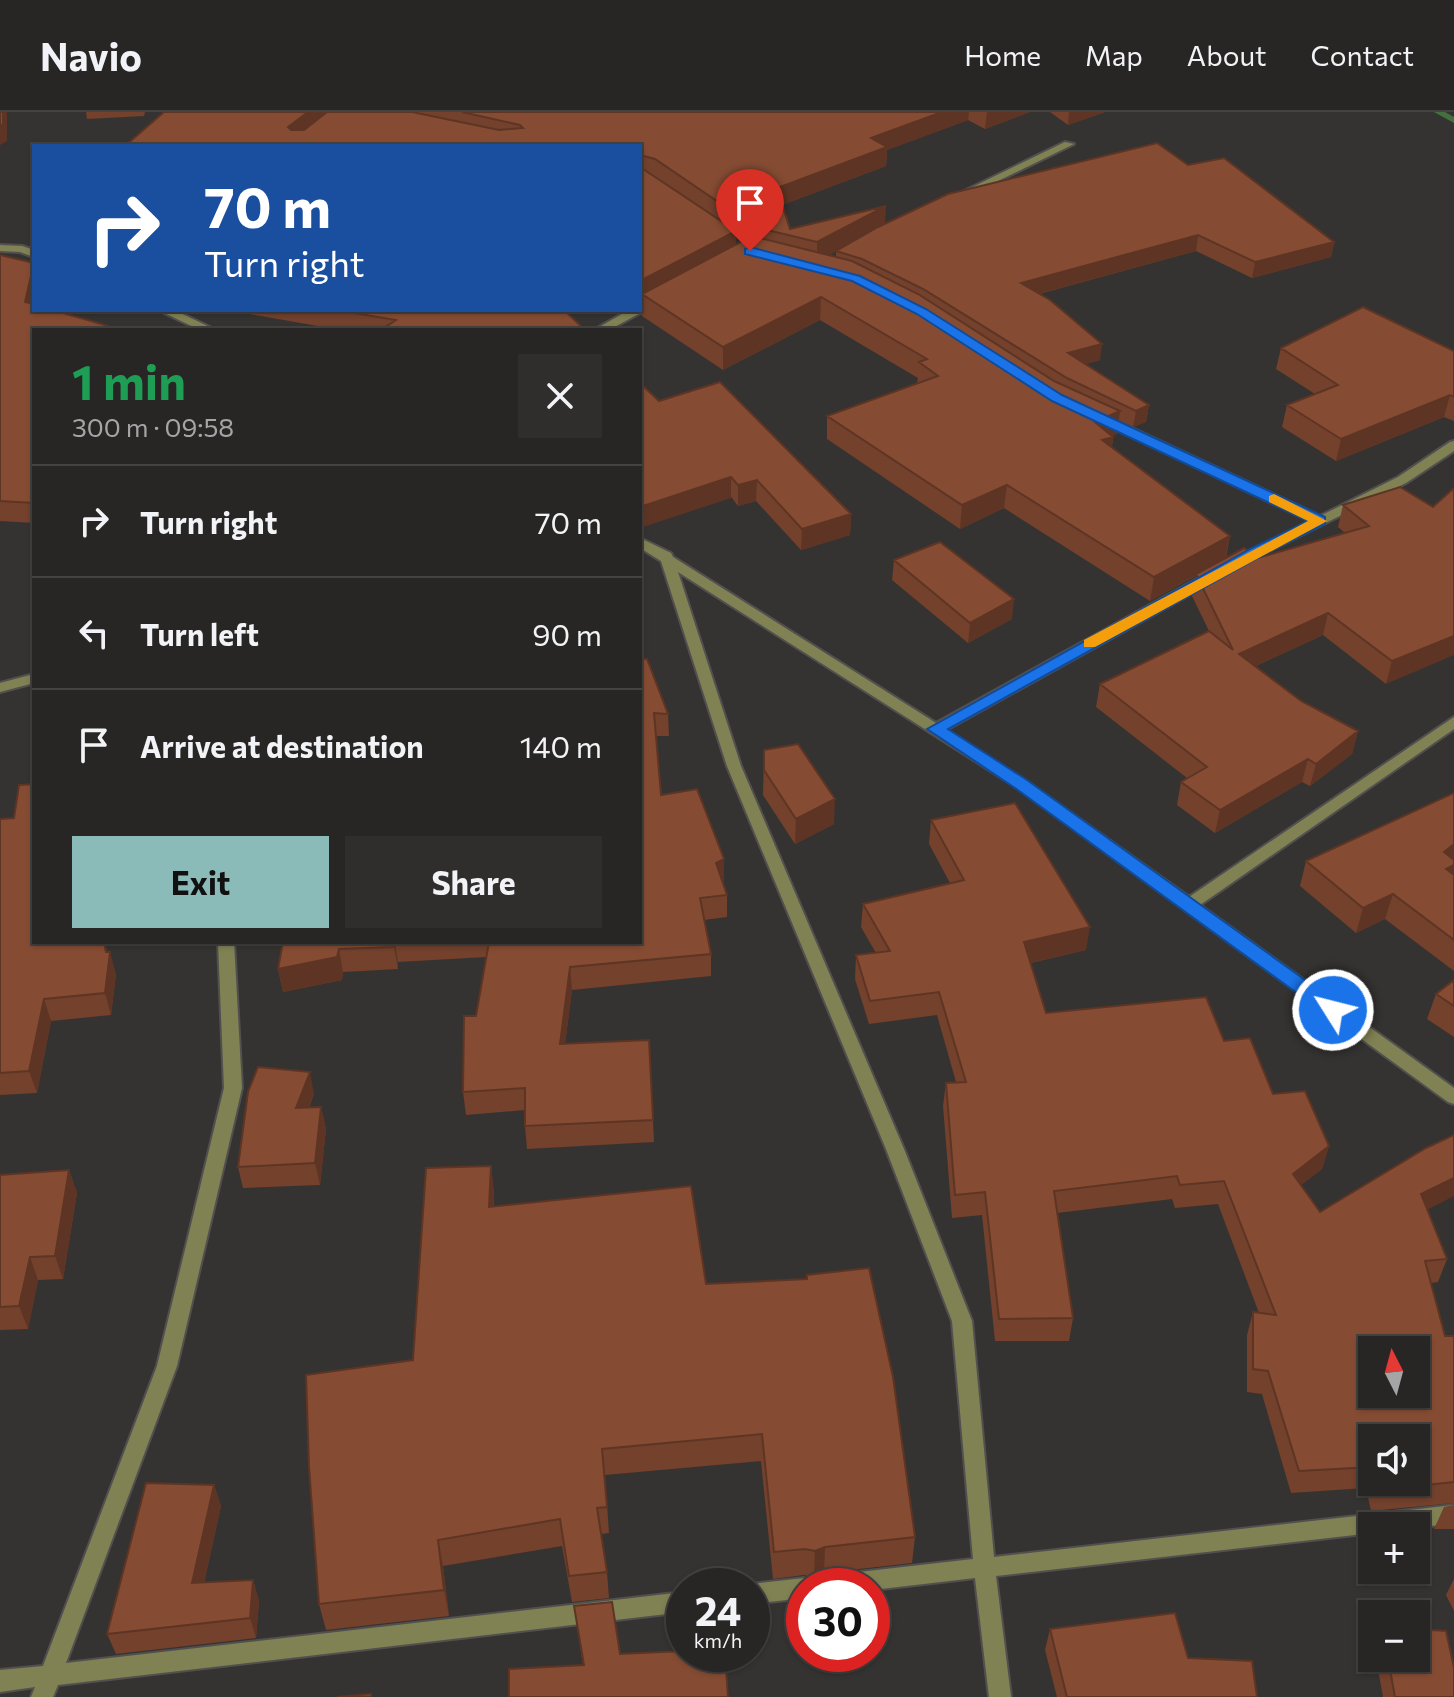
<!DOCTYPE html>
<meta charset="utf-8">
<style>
:root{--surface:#282625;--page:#302e2d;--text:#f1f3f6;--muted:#a5a5a7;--line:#444342;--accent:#8bbbb9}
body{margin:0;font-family:Commissioner,sans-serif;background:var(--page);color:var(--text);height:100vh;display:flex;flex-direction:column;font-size:30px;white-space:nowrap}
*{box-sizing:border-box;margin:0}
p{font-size:26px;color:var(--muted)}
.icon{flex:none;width:44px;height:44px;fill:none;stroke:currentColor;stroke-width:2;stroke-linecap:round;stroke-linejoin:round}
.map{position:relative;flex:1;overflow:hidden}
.drawer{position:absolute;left:32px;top:216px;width:610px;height:616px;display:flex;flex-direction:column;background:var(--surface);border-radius:0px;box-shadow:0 2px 6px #0004,0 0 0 2px var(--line)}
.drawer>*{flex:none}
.banner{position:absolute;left:32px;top:32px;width:610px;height:168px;border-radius:0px;box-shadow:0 2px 6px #0004,0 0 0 2px var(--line);background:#1a4fa0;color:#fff;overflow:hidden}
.needle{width:52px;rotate:354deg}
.buttons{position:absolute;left:1358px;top:1224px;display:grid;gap:16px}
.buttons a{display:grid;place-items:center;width:72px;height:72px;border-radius:0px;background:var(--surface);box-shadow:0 2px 6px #0004,0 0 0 2px var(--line);font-size:40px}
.speed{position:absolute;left:666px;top:1456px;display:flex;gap:16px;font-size:40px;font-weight:700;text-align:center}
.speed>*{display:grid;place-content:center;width:104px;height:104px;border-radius:50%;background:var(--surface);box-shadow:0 2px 6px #0004,0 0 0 2px var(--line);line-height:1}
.speed small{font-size:20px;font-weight:400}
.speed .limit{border:12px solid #d22;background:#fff;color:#111}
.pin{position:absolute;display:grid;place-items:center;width:68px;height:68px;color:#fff;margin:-82px -34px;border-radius:50% 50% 50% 0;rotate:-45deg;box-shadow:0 0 8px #0007}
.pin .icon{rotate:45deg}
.me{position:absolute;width:88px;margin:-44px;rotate:306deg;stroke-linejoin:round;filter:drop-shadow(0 0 6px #0008)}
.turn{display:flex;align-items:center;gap:28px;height:168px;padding:0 40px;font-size:36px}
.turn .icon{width:104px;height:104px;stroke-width:2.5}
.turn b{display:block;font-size:56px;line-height:68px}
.round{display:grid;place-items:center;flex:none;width:84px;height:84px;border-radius:0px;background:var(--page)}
.overview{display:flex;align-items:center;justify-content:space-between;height:136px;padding:0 40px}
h1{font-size:48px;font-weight:700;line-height:60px;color:#1e9e55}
.action{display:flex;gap:16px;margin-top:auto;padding:16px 40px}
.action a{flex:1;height:92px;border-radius:0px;background:var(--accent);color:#111;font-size:32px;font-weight:700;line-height:92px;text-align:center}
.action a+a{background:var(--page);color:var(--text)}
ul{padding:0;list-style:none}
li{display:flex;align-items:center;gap:24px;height:112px;padding:0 40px;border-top:2px solid var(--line)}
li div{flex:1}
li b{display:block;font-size:30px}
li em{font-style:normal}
header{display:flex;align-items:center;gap:48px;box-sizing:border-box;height:112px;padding:0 40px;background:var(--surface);border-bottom:2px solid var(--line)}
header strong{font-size:38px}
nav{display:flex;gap:44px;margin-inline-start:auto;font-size:28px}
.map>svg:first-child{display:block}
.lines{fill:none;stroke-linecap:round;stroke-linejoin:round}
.stream{fill:#447041;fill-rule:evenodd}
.minor-casing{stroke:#52504f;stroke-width:4}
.minor{fill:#818253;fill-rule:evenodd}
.wall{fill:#73412c;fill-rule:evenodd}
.shaded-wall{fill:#5e3524}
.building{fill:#864c33;stroke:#5e3524;stroke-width:2;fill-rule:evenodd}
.route{fill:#1a73e8;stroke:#114b97;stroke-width:2}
.slow{fill:#f59e0b}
</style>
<header>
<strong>Navio</strong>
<nav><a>Home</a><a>Map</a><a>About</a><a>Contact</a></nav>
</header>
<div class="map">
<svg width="1454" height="1585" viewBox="0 0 1454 1585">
<rect width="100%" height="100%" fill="#353331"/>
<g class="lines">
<!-- stream -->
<path class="stream" d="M1434 0H1445L1454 5V11Z"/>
<defs>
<path id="minor" d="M1065 30 1074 32 965 85 956 83Z
M0 133 22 134 34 138V145L20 140 0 139Z
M640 195 644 198 642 200 609 218H594L629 198H640Z
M158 198H174L216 218H200Z
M1100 301 1320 404 1398 365 1450 330 1454 329V339L1406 371 1235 456 1230 455V449L1310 409 1096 308 1094 305Z
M640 426 671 441 673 445 936 611 1206 462H1216V468L946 618 1026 669 1189 785 1454 605V617L1200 793 1454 976V992L1448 990 1016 675 678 460 741 654 904 1037 972 1209 994 1445 1454 1393V1411L1416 1416 1372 1414V1421L996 1464 1011 1585H989L975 1466 872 1478V1474H804V1486L752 1492V1474H747L752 1472 804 1466 812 1469 814 1474 816 1467 824 1464 973 1447 952 1209 886 1037 727 654 661 449 640 436Z
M34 562V571L0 580V571Z
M218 830H234L242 976 177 1254 66 1551 684 1480V1500L58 1573 53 1585H31L35 1575 0 1580V1558L43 1554 157 1254 224 976Z"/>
</defs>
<!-- minor casing -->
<use href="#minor" class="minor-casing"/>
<!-- minor -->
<use href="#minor" class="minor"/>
</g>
<!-- wall -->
<path class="wall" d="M86 0H145L144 4 87 7Z
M164 0H1030L985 17 968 8 887 38 886 54 782 93 790 117 885 112 1188 53 1334 130 1331 145 1252 166 1196 139 1039 182 1100 248 1085 252 1149 293 1146 310 1133 315 1119 308 1117 322 1112 324 1113 325 1112 336 1230 424 1226 446H1258L1345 421 1338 415 1343 393 1433 395 1454 376 1386 572 1323 523 1256 554 1301 589 1358 619 1352 642 1310 674 1302 670 1215 721 1177 693 1181 670 1187 666 1096 595 1100 572 1209 519 1192 484 1196 464 1150 489 1004 396 960 417 827 327V304L917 271 918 266 820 208 723 258 642 204V188L640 189V34ZM736 121 746 128 736 132ZM836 139V145L829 143Z
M1050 0H1105L1068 13Z
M0 143 34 189V411L0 409Z
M243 198H564L585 218H340L244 201Z
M1281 236 1454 239V309L1444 305 1336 349 1282 315 1287 293 1315 282 1276 257Z
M659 289 851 402 850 423 801 438 756 389 738 394Z
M894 448 1012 507 968 531 892 468Z
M640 547 668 602 669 624H656L661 683 724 769 723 770 727 783V805L704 808 711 842V864L572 878 565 932 653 1008 654 1030 527 1037 525 1014V998L466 1003 463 980 486 845 398 850V857L343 860 342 868 283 880 278 857 283 830H640Z
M764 638 834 712 795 732 763 683Z
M1454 681V859L1385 807 1356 821 1300 774 1306 749Z
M0 707 108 840 116 862 111 903 51 909 37 981 0 983Z
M931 708 1086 838 1031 851 1046 901 1224 929 1273 982 1329 1034 1322 1057 1301 1073 1320 1100 1428 1098 1447 1147 1438 1170 1431 1171 1445 1224H1454V1391L1371 1399 1366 1376 1291 1381 1262 1282 1247 1280V1223L1253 1200 1259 1201 1218 1092 1175 1096 1172 1087 1057 1101 1073 1206 1069 1229H995L982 1103 952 1106 943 994 946 971 956 970 937 903 869 912 855 867 856 843 876 841 861 815 863 792 950 771 929 732ZM1372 1326 1416 1370H1372Z
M1454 868V925L1427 907 1436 882Z
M314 982 309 996 321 995 326 1017 320 1073 243 1076 238 1055Z
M491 1054 494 1082V1094L706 1172 807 1167V1163L915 1425 912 1451 824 1461 814 1466 804 1463 773 1467 761 1349 605 1363 609 1421 601 1422 607 1460 609 1486 572 1490 562 1434 443 1454 449 1504 326 1518 319 1492 413 1248Z
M69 1058 77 1081 63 1167 38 1168 28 1217 0 1218V1063Z
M214 1373 221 1394 204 1471 253 1468 259 1489 256 1526 116 1542 107 1522Z
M1454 1393V1417H1434L1444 1395Z
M1454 1467V1499L1446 1483Z
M574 1494 620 1542 583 1553Z
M1050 1517 1188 1546 1257 1585H1057L1045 1538Z
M1376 1546H1416L1454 1585H1383Z"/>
<!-- shaded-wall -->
<path class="shaded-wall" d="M3 0H7V29L0 33V14Z
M308 0H333L291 34 288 15Z
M942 0H969L968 8 887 38 886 54 777 95V76L871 26Z
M987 0H1030L985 17Z
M1069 0H1105L1068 13Z
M886 94 885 113 817 150V130Z
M736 119V139L642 182V188L640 189V169Z
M1198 123 1196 139 1019 187 1021 171Z
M1334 130 1331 145 1252 166 1255 150Z
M34 152V189L30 209 25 190Z
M821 185 820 208 723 258V235Z
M1102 232 1100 248 1066 258 1068 241Z
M1450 283 1444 305 1336 349 1341 327Z
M1149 293 1146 310 1133 315 1136 299Z
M1120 299 1117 322 1102 328 1113 325 1110 348 1095 310Z
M731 365V386L640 416V395Z
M757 368 756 389 738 394V373Z
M1007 373 1004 396 960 417 962 393Z
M851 402 850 423 801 438 802 417Z
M1230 424 1225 447 1150 489 1154 465Z
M1014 487 1012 507 968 531 970 511Z
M1328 501 1323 523 1234 564 1239 542Z
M1454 521V543L1386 572 1392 549Z
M1358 619 1352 642 1310 674 1316 652Z
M1308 647 1302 670 1215 721 1220 698Z
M835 687 834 712 795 732 796 707Z
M1454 732V750L1444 740Z
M724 747V769L716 773V751Z
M1454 753V763L1446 757Z
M1393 782 1385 807 1356 821 1363 796Z
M1090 815 1086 838 1021 853 1024 830Z
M104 830H105L109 847 110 840 116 862 111 903 105 881Z
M395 830 398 850V857L394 835Z
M339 837 343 860 342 868 283 880 278 857Z
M570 855 572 878 562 955 560 932Z
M44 887 51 909 37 981 29 959Z
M310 960 314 982 300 1018 296 996Z
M321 995 326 1017 320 1073 315 1051Z
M1329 1034 1322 1057 1286 1085 1293 1062Z
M491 1054 494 1082 493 1123 489 1095Z
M69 1058 77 1081 63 1167 55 1144Z
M1454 1066V1084L1413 1105 1421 1082Z
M30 1145 38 1168 28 1217 19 1194Z
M214 1373 221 1394 199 1492 192 1471Z
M438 1428 443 1454 449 1504 444 1478Z
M825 1435 824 1461 814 1466 815 1439Z
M253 1468 259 1489 256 1526 250 1506Z"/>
<!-- building -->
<path class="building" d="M0 0H3V12L0 14Z
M164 0H308L288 15 291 18H304L327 0H412L499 18 523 16 520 13 462 0H942L871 26 887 35 777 76 790 117 886 94 817 130 755 115 655 47 640 43V34H125Z
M1157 31 1188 53 1224 46 1334 130 1255 150 1198 123 1021 171 1050 188 1102 232 1068 241 1149 293 1136 299 1067 266 923 177 862 147 836 139 878 115 948 82Z
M640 55 736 119 640 169Z
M752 124 852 149 918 182 1054 269 1120 299 1095 310 1113 325 1102 328 1230 424 1154 465 1007 373 962 393 827 304 938 264 919 250 927 247 821 185 723 235 642 182Z
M0 143 34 151 25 190 34 192V198H53L122 218H34V391L0 389Z
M1363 195 1454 239V285L1450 283 1341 327 1287 293 1338 273 1281 236Z
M336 198H564L585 218H381L396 208Z
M720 270 851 402 802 417 757 368 738 373 731 365 640 395V271L659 289Z
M1400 375 1433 395 1454 376V524L1392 549 1328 501 1239 542 1301 589 1358 619 1316 652 1308 647 1220 698 1181 670 1207 655 1100 572 1209 519 1233 538 1196 462 1244 436 1258 446 1369 414 1343 393Z
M940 430 1014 487 970 511 894 448Z
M640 547H647L668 602 654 601 661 683 697 677 724 747 716 751 727 783 700 786 711 842 570 855 560 932 649 928 653 1008 525 1014V976L463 980 464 904H476L489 830H640Z
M798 632 835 687 796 707 764 658V638Z
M34 672V830H104L106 840H110L105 881 44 887 29 959 0 961V707L14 706 19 673Z
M1454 681V732L1444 740 1454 748V753L1446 757 1454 763V828L1393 782 1363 796 1306 749Z
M1015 691 1090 815 1024 830 1046 901 1206 885 1224 929 1250 926 1273 982 1305 979 1329 1034 1293 1062 1320 1100 1426 1036 1454 1023V1066L1421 1082 1447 1147 1425 1149 1445 1224H1454V1370L1379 1378 1378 1370H1416V1326H1372V1355L1299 1359 1268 1259 1253 1257V1200L1276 1203 1224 1069 1180 1073 1177 1064 1054 1079 1073 1206 999 1207 985 1080 955 1083 946 971 966 970 939 880 870 889 856 843 890 839 863 792 964 768 931 708ZM1372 1238H1416V1282H1372Z
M283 830H395L394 835 339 837 337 845 278 857Z
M1454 868V894L1436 882Z
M258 955 310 960 296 996 321 995 315 1051 238 1055 248 980Z
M491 1054 489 1095 691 1074 706 1172 807 1167V1163L869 1156 893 1265 915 1425 825 1435 815 1439 805 1437 774 1440 762 1322 602 1337 607 1395 597 1396 607 1460 569 1464 560 1407 438 1428 444 1478 319 1492 309 1354 306 1263 413 1248 426 1056Z
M69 1058 55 1144 30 1145 19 1194 0 1195V1063Z
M146 1371 214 1373 192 1471 253 1468 250 1506 107 1522Z
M612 1490 620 1542 684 1539V1542H725L728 1585H509V1557L584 1553 574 1494Z
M1175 1501 1188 1546 1252 1549 1257 1585H1067L1050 1517Z
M1416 1517 1446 1519 1454 1556V1585H1395L1388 1546H1416Z
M371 1582V1585H337Z"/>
<!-- route -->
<path class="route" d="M750 135 860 164 926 197 1062 283 1325 405V412L1263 443 948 617 1027 668 1340 893 1343 898 1340 903H1327L1015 676 927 617 1252 436 1308 409 1052 289 917 202 852 169 745 142V137Z"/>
<!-- slow -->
<path class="slow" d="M1274 382 1327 409 1095 535H1084V528L1308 409 1269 390V384Z"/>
</svg>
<div class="buttons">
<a><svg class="needle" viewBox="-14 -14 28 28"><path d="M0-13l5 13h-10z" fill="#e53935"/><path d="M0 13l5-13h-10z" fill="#a5a5a7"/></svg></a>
<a><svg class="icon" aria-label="sound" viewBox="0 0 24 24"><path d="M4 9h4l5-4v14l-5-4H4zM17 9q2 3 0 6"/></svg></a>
<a>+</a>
<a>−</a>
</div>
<div class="speed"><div>24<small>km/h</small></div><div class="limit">30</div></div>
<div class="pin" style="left:750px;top:139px;background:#d93025"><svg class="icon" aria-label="arrive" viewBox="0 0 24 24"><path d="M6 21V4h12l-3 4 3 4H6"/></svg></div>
<svg class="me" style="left:1333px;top:898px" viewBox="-20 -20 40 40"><circle r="17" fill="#1a73e8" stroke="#fff" stroke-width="3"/><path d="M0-11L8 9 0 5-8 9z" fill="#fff"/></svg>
<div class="banner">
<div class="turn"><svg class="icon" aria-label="right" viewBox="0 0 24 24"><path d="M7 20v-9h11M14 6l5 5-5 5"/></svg><div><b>70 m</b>Turn right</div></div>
</div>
<section class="drawer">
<div class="overview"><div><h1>1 min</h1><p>300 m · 09:58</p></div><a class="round"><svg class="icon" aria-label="close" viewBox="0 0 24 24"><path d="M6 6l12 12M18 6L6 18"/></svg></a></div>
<ul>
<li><svg class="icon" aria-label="right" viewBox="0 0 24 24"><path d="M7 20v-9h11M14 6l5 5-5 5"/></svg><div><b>Turn right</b></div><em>70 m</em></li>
<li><svg class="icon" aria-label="left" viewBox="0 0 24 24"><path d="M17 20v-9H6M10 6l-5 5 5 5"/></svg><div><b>Turn left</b></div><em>90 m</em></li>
<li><svg class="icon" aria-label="arrive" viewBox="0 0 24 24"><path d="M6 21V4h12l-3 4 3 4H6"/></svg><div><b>Arrive at destination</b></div><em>140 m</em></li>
</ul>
<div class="action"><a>Exit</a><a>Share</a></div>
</section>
</div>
